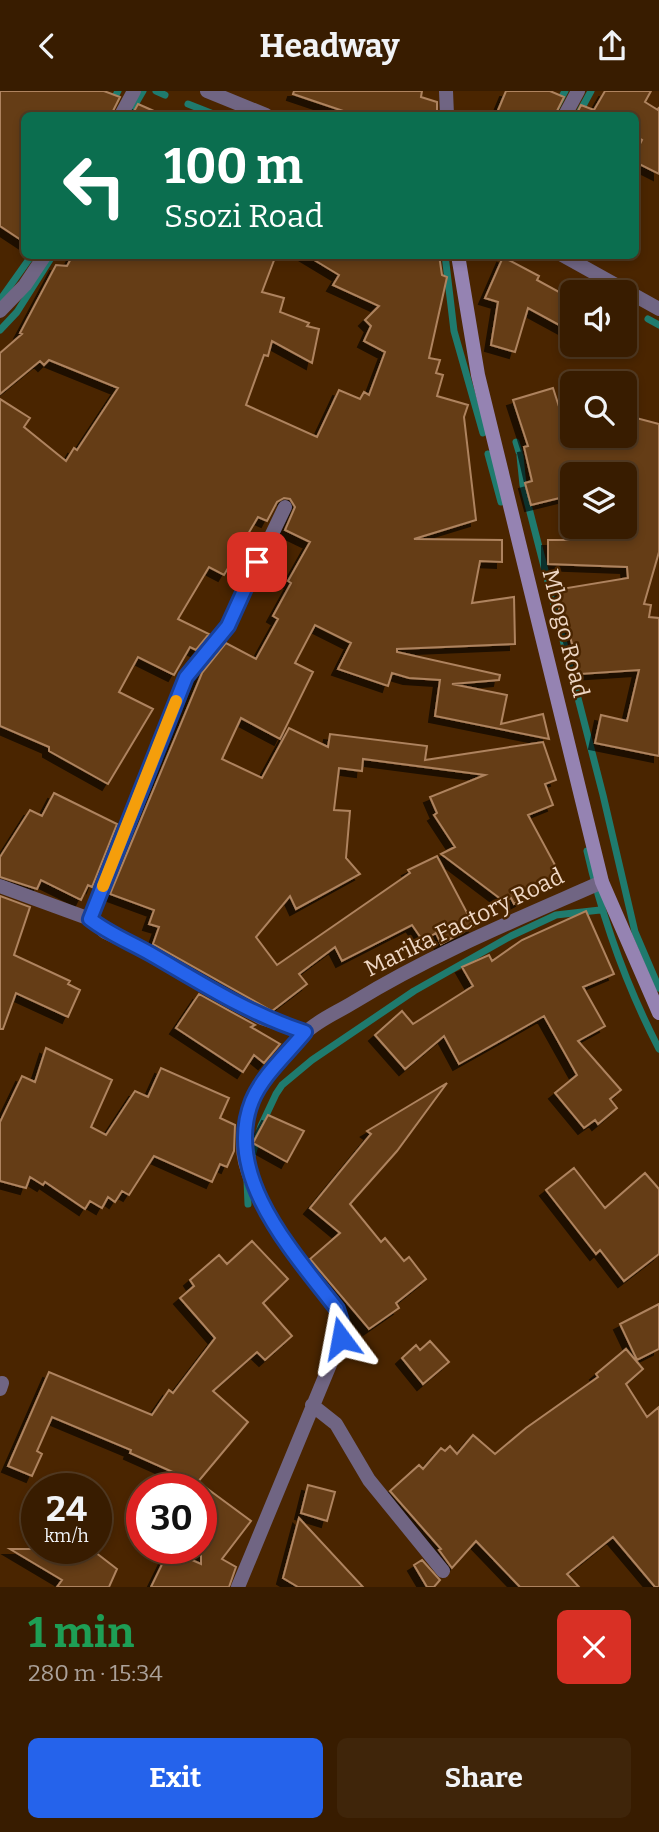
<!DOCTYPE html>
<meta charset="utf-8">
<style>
:root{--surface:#381c00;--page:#3f250a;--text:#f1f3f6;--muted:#aba199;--line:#523a22;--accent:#2563eb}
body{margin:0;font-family:Bitter,serif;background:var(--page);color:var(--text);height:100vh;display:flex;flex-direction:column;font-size:26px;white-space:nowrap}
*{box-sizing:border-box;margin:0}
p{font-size:23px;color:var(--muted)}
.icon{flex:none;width:38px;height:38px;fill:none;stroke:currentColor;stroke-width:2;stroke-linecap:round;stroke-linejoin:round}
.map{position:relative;height:1496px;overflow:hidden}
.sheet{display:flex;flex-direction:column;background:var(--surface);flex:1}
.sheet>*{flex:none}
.top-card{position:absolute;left:21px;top:21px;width:618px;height:147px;border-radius:10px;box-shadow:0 4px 10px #0003,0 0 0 2px var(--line);background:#0b6e4f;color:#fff;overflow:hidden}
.buttons{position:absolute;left:560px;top:189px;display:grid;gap:14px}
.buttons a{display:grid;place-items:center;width:77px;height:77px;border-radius:10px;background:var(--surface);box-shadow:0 4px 10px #0003,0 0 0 2px var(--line);font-size:35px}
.speed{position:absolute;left:21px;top:1382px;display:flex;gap:14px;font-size:35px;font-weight:700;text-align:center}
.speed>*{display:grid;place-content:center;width:91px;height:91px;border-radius:50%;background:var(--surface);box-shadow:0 4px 10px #0003,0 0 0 2px var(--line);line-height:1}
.speed small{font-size:18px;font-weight:400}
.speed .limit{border:10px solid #d22;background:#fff;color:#111}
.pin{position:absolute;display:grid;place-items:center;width:60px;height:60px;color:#fff;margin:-30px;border-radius:14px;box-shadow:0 4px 10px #0006}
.me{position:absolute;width:77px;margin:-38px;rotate:347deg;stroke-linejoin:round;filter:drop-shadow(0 0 5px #0008)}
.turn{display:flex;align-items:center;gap:24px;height:147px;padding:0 28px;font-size:32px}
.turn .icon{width:91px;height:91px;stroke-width:2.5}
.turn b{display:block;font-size:49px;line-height:60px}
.round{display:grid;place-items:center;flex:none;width:74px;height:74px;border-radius:10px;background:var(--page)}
.summary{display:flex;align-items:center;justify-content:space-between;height:119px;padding:0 28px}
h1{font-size:42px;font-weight:700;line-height:52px;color:#1e9e55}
.cta{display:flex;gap:14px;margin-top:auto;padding:14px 28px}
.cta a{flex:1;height:80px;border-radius:10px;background:var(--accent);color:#fff;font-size:28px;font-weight:700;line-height:80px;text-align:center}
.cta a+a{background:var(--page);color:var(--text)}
header{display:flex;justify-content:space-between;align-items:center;height:91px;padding:0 28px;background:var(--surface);font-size:32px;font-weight:700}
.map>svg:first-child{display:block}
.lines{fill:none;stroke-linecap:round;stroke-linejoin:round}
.stream{stroke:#1f7b6e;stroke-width:7}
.building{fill:#653e19;stroke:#ae835e;stroke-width:2;filter:url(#shadow)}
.street{stroke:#706583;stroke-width:14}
.secondary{stroke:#9583b2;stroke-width:14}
.route-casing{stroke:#184099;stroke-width:18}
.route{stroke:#2563eb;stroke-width:12}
.slow{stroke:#f59e0b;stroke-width:12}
.labels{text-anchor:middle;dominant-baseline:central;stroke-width:5;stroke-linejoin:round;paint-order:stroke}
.street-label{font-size:23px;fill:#efd7c4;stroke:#4a2500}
</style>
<header><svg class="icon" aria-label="back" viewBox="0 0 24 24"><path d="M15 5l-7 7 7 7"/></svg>Headway<svg class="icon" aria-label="share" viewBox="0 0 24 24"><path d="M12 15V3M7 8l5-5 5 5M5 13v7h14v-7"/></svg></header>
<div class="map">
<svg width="659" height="1496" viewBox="0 0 659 1496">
<defs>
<filter id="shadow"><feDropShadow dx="-6" dy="6" stdDeviation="0" flood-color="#0009"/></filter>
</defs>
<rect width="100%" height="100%" fill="#4a2500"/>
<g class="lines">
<!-- stream -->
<path class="stream" d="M156 0 165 4
M188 13 216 24
M106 24 118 0
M129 24 143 0
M552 24 565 0
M578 24 591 0
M445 164 454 240 483 342
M0 209 32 164
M648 228 659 234
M0 239 17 221 53 164
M516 351 519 361
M488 363 501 411
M520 365 523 394 603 704 635 841 659 897
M587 760C603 830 626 894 659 958
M249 1074 261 1035 276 1003 282 994 312 969 414 900 511 845 556 824 600 819
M247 1089 248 1113"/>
</g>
<!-- building -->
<path class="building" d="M0 0H104L120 6 111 24H24V151L0 135Z
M294 0H422L421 6 437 11V24H355L293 3Z
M506 0H550L564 6 555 24H496Z
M605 0H651L645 11 658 19 659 16V83L635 71V63L642 49 635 45V24H576L581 14 594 19Z
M138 13 163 24H132Z
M73 164H276L262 201 284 207 280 221 309 232 307 235 319 238 312 272 272 250 268 265 264 264 246 314 317 346 339 299 360 308 364 301 369 304 385 261 364 250 371 235 365 229 379 215 333 194 339 184 306 164H439L442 184 447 186 429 267 440 269 436 282 443 284 437 305 468 314 464 326 476 429 414 448 502 449V471L480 470 472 512 514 506 515 553 397 558V561L500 584 499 589 452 593 507 604 501 633 543 623 549 648 435 625 440 589 409 587 392 582 388 595 338 578 351 552 315 534 295 572 313 581 280 648 241 627 222 668 262 687 289 637 328 656 330 643 427 655 425 669 543 651 556 689 545 693 553 714 528 724 562 787 514 813 511 807 502 809 441 763 455 756 434 724 437 722 430 706 485 684 363 668 362 680 339 677 334 719 350 720 346 767 360 783 296 818 290 805 256 846 277 874 410 782 408 779 437 765 474 835 441 853 436 842 423 850 412 834 342 870 335 856 299 883 307 893 272 920 153 853 159 836 149 833 154 819 110 803 202 582 226 552 256 568 278 528 273 525 291 492 288 490 310 451 285 439 295 416 290 408 284 407 277 411 267 430 258 426 224 484 209 476 178 528 209 543 196 559 190 556 174 584 138 566 119 601 153 618 108 693 49 660V656L0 635V308L30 327 24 336 66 370 74 357 77 359 118 297 49 269 44 274 40 270 0 303V262L22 243 20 242 56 174 67 175Z
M503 166 539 185 537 189 572 208V241L528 217 515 261 491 254 498 211 485 207Z
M553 297 571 353 625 346V324L659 333V461L644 513 651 514 649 526 659 527V665L595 652 601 624 627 630 639 579 580 583 563 519H559L561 498 628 487 627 476 548 473V449H581L582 436H625V380L572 383V404L531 414 525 392 532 390 524 356 528 355 513 309Z
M54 702 117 733 92 796 88 794 81 809 41 789 37 798 0 786V766L30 719 42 725Z
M0 805 30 816 14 864 70 890 68 893 80 899 68 926 16 902 3 938H0Z
M586 820 614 883 583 896 605 935 578 950 621 999 610 1008 617 1017 598 1033 595 1029 584 1037 555 1002 577 984 544 925 459 973 444 945 405 978 375 944 402 920 413 933 473 895 462 876 489 864 492 870 522 849Z
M199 903 255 934 251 936 280 953 264 972 254 964 243 981 176 937Z
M46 957 112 989 91 1036 106 1044 135 1000 148 1006 161 977 229 1007 220 1027 235 1034 234 1060 227 1076 220 1073 212 1091 154 1065 129 1104 122 1100 115 1111 108 1106 102 1117 90 1110 85 1118 45 1091 43 1094 30 1086 26 1097 0 1090V1031L22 985 35 991Z
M447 992 397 1060 350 1113 381 1151 385 1147 404 1170 409 1166 426 1188 396 1212 399 1217 369 1238 310 1168 340 1142 310 1117 371 1043 367 1040Z
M268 1024 304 1040 287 1071 253 1052Z
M574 1077 605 1117 645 1082 659 1098V1163L624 1190 600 1159 596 1163 546 1099Z
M252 1150 288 1188 263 1212 292 1245 265 1269 257 1261 213 1300 248 1331 192 1398H166L175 1382 130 1362 131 1359 52 1326 37 1360 42 1363 32 1385 8 1375 49 1281 152 1324 169 1299 173 1302 215 1247 180 1207 194 1195 190 1189 219 1164 227 1173Z
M659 1213V1258L637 1269 620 1233Z
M430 1250 449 1271 423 1293 402 1267 416 1254 420 1259Z
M626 1258 643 1278 626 1293 647 1326 659 1316V1496H655L613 1446 567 1483 579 1496H520L476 1450 452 1477 439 1459 441 1458 390 1400 419 1374 423 1378 441 1357 445 1360 450 1355 457 1363 473 1344 495 1363 526 1337 598 1286 596 1283Z
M201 1393 251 1430 222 1468 236 1476 229 1496H151L169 1459 201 1473Z
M308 1394 335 1401 327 1430 301 1422Z
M299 1427 363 1496H298L283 1487Z
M10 1458H64L75 1465 80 1458H91L117 1478 109 1496H57L62 1489Z
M422 1469 440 1489 434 1496H427L414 1474Z"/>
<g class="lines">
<!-- street -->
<path class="street" d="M207 0 266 24
M446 0 447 24
M121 24 134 0
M565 24 578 0
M562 164 659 218
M0 220 25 194 45 164
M0 795 90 828 105 841 148 861 228 909 262 927 305 941
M90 828 186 586 228 535 285 416
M0 1298 2 1292
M312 1314 336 1333 369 1389 443 1480
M238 1496 341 1247V1230L337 1218C304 1174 259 1125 245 1071 234 1024 271 971 305 942 318 929 338 921 354 911 432 863 518 828 602 791"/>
<!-- secondary -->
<path class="secondary" d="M458 164 478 284 602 791 659 922"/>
</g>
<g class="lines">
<defs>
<path id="route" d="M257 471 228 535 186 586 90 828C109 843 130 851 151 863 203 893 247 922 305 941 288 962 262 985 252 1010 222 1085 294 1162 337 1218L341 1230V1247"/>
</defs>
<!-- route casing -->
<use href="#route" class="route-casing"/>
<!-- route -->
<use href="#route" class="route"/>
<!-- slow -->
<path class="slow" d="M103 795 176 610"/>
</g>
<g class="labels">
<!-- street labels -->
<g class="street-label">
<text transform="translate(566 542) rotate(76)">Mbogo Road</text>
<text transform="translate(464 831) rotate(-26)">Marika Factory Road</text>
</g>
</g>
</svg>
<div class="buttons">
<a><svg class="icon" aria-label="sound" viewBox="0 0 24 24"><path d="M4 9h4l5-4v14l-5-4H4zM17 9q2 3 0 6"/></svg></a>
<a><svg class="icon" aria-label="search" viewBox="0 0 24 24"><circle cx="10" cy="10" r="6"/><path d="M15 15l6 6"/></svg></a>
<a><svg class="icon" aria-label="layers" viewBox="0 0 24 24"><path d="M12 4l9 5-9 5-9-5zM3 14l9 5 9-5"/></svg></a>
</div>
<div class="speed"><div>24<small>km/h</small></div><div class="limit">30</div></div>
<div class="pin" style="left:257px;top:471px;background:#d93025"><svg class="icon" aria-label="arrive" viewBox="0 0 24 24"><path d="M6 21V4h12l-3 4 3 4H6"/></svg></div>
<svg class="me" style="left:341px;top:1247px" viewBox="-20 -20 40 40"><path d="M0-17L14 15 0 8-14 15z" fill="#2563eb" stroke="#fff" stroke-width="4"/></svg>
<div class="top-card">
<div class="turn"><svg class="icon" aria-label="left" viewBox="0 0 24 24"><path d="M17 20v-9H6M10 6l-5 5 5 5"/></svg><div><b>100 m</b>Ssozi Road</div></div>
</div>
</div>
<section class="sheet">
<div class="summary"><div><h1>1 min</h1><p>280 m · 15:34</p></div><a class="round" style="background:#d93025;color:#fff"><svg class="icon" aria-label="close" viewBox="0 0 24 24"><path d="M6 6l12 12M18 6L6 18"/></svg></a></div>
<div class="cta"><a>Exit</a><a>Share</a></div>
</section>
